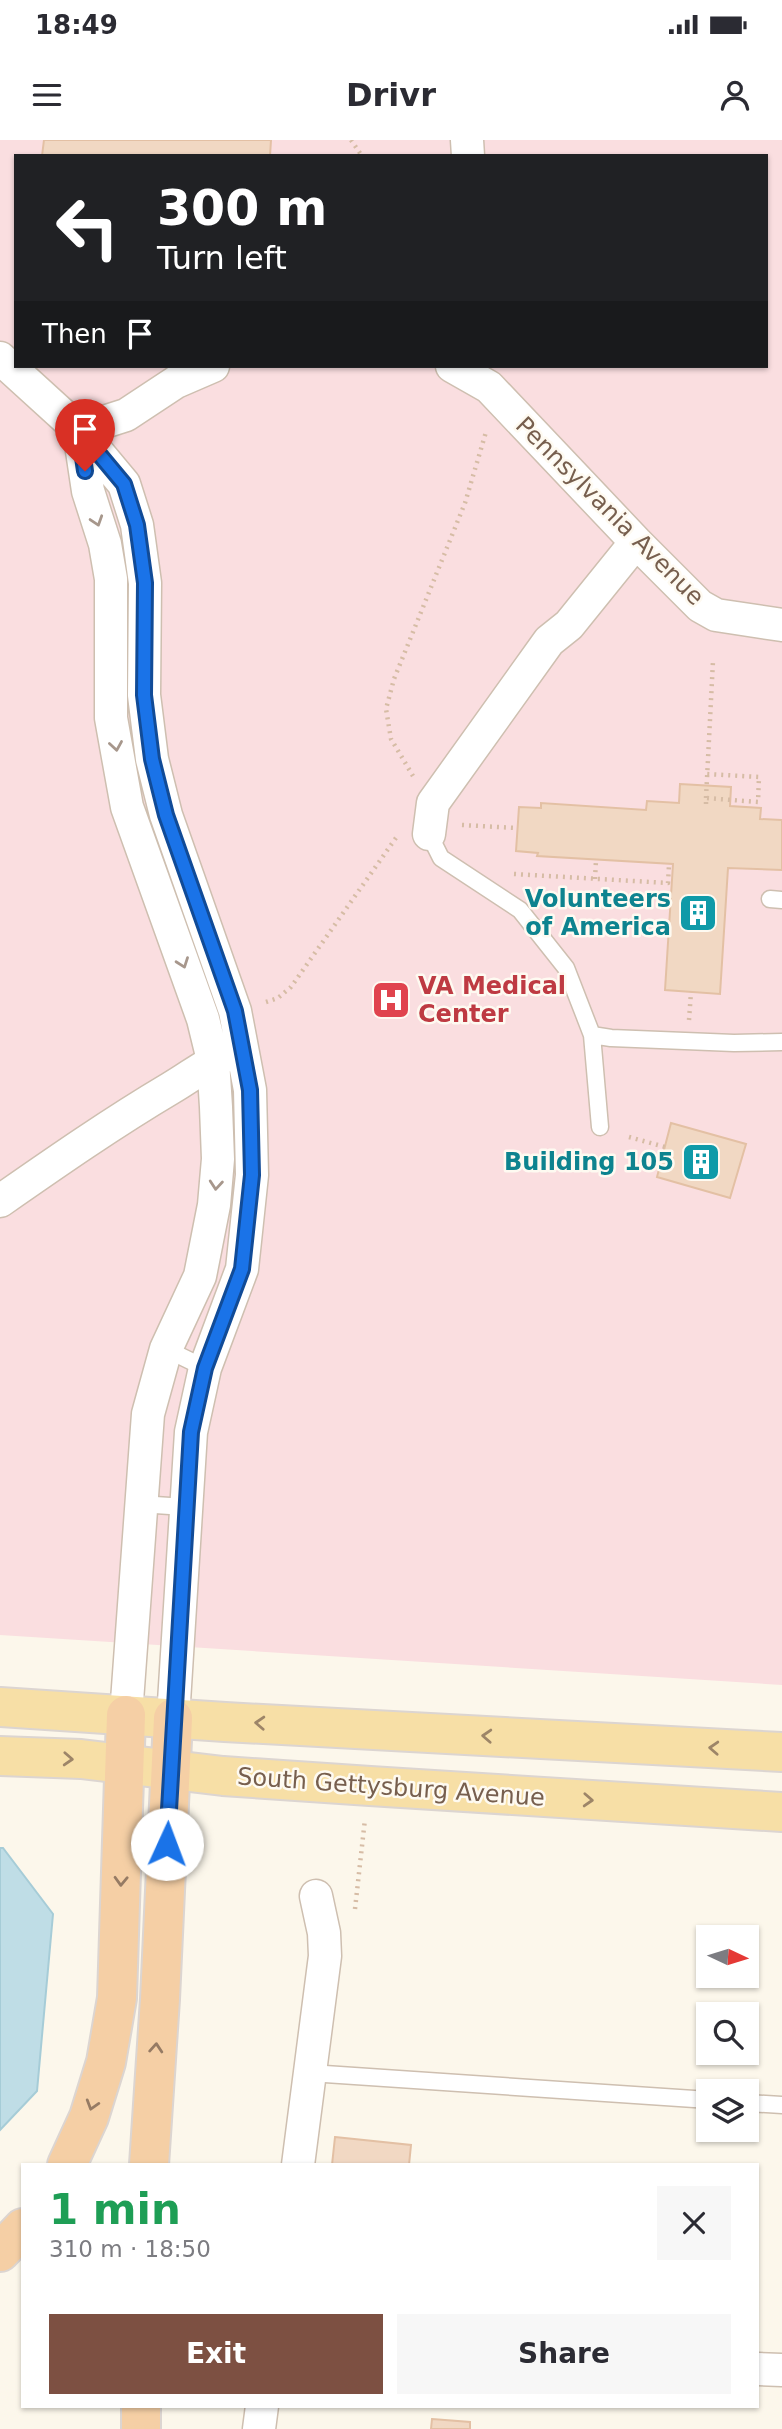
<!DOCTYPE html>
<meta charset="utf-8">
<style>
:root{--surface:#fff;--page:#f7f7f7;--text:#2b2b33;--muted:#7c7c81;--accent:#7d5042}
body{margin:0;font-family:"DejaVu Sans",sans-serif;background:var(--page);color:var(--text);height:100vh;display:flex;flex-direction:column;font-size:26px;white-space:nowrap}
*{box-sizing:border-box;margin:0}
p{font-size:23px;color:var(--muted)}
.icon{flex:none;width:38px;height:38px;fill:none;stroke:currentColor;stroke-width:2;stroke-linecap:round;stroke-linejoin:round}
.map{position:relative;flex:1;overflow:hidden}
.details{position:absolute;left:21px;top:2023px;width:738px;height:245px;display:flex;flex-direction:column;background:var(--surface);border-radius:0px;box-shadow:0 2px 5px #0004}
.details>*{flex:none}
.hud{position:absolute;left:14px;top:14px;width:754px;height:214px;border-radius:0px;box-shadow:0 2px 5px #0004;background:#202124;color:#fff;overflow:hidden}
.needle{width:46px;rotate:94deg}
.controls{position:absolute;left:696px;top:1785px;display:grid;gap:14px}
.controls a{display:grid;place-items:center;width:63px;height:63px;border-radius:0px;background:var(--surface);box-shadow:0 2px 5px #0004;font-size:35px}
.pin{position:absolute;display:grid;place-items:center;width:60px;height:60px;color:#fff;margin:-72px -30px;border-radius:50% 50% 50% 0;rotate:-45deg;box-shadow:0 0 7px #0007}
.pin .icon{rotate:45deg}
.me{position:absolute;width:77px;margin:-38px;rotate:2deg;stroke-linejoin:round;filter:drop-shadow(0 0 5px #0008)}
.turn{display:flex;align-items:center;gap:24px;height:147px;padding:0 28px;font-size:32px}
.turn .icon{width:91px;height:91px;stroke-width:2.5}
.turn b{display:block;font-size:49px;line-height:60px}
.then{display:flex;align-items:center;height:66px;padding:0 28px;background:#0003;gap:14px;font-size:26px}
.round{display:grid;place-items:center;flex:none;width:74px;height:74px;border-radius:0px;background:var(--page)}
.headline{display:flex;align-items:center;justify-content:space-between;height:119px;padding:0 28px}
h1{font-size:42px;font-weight:700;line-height:52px;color:#1e9e55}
.action{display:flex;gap:14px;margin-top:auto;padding:14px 28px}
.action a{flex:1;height:80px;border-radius:0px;background:var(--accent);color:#fff;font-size:28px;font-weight:700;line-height:80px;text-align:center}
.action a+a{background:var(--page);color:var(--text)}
.status{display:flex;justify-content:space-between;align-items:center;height:49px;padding:0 35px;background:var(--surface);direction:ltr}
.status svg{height:19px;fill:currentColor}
header{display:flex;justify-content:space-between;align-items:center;height:91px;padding:0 28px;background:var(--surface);font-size:32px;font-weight:700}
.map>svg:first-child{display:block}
.medical{fill:#fadee0;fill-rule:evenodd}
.water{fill:#bfdde6;stroke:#a6ccd7;stroke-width:2}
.building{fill:#f1d8c3;stroke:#e3c0a4;stroke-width:2}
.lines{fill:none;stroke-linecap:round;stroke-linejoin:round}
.service-casing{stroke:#cebfb0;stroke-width:19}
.minor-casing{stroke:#cebfb0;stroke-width:35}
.primary-casing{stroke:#dcd5d1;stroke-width:42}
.trunk-casing{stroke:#dcd5d1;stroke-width:42}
.path{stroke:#d6bca5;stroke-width:4.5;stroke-dasharray:2 5;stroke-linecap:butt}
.service{stroke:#fff;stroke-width:16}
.minor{stroke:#fff;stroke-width:32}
.primary{stroke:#f7dfa6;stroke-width:38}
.trunk{stroke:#f5cfa5;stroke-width:38}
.oneway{stroke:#a7978c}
.oneway2{stroke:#9d8568}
.oneway3{stroke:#967b64}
.route-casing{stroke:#114b97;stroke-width:18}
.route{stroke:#1a73e8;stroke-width:12}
.labels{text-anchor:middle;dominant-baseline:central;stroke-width:5;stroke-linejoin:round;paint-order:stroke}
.street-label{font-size:24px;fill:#775f4e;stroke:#fefaf1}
.culture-label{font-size:24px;font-weight:bold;fill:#0d838f;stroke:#fefaf1;text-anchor:end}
.health-label{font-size:24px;font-weight:bold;fill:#be3a42;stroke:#fefaf1;text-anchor:start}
</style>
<div class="status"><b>18:49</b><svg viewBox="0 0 49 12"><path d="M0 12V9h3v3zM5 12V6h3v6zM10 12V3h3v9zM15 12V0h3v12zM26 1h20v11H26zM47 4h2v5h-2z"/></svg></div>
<header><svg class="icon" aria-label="menu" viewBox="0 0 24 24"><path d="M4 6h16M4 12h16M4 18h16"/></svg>Drivr<svg class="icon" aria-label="person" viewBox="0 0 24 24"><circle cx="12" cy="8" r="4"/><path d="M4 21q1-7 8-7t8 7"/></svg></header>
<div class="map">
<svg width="782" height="2289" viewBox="0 0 782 2289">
<rect width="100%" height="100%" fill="#fcf7eb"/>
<!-- medical -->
<path class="medical" d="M0 0H782V1545L0 1495ZM16 16H766V226H16Z"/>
<!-- water -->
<path class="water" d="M0 1708H3L53 1774 37 1951 0 1990Z"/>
<!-- building -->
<path class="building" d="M44 0H271L270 16H42Z
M680 644 731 647 730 666 761 668 760 679 782 680V730L728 728 720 854 665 850 673 724 537 716 538 713 516 711 519 667 541 668V663L646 670 647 661 679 663Z
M671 983 746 1004 730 1058 657 1037Z
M335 1997 411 2005 409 2025H332Z
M432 2279 470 2282V2289H431Z"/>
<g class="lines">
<defs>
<path id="service" d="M429 694 441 718 520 770 566 828 592 895 600 987
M770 759 782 760
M592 895 611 898 734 903 782 902
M166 1209 205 1228
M140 1364 185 1367
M310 1933 709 1960
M747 1963 782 1965"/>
<path id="minor" d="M467 0 468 16
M0 218 79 290 124 344 137 385 145 443 144 555 152 619 166 675 235 871 250 950 252 1035 242 1129 205 1228 191 1292 173 1578
M452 226 489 247 636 402 700 466 716 475 782 485
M79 290 126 275 176 242 213 226
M79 291 88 351 105 404 111 439V578L127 667 203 879 213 920 216 967 218 1019 214 1065 200 1136 166 1209 148 1274 126 1575
M429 694 433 663 549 501 569 485 636 402
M0 1061C56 1022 112 983 171 948 190 937 207 923 227 915
M298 2025 325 1816 324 1793 316 1756
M758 2229 782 2230
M259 2289 262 2266"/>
<path id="primary" d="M0 1567 225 1582 782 1612
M0 1616 81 1619 223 1636 370 1646 782 1672"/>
<path id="trunk" d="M67 2025 89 1977 106 1922 117 1858 126 1575
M149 2025 160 1859 173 1578
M0 2112 23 2088
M141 2289V2266"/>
</defs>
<!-- service casing -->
<use href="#service" class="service-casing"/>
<!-- minor casing -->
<use href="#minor" class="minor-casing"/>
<!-- primary casing -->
<use href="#primary" class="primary-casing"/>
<!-- trunk casing -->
<use href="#trunk" class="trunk-casing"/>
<!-- path -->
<path class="path" d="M351 0 362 16
M413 636 391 599 386 569 394 539 465 363 486 292
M706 658 713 521
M706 664V658L758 662 759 637 707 634
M462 685 517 688
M514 734 668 743 669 725
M595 739 596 720
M266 862 278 858 291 847 398 695
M689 880 691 852
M629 997 665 1007
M355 1769 365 1679"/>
<!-- service -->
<use href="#service" class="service"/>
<!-- minor -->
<use href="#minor" class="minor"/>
<!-- primary -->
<use href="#primary" class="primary"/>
<!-- trunk -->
<use href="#trunk" class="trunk"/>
</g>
<!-- one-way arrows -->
<defs><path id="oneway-chevron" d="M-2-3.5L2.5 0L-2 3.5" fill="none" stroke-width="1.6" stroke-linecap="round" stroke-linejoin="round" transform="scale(1.75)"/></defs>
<g class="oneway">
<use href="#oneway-chevron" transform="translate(97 381) rotate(72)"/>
<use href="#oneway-chevron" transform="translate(116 606) rotate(81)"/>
<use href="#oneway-chevron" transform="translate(183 823) rotate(70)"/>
<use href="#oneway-chevron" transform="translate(216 1045) rotate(95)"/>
</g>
<g class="oneway2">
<use href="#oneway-chevron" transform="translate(260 1583) rotate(-177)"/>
<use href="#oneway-chevron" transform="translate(487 1596) rotate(-177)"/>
<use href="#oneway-chevron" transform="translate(714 1608) rotate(-177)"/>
<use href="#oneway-chevron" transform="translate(68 1619) rotate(3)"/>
<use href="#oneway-chevron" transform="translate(588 1660) rotate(3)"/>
</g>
<g class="oneway3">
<use href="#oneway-chevron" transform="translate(121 1741) rotate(92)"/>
<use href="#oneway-chevron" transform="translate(156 1908) rotate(-86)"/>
<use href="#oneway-chevron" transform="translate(92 1965) rotate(107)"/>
</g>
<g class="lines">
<defs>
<path id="route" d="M85 331 79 290 124 344 137 385 145 443 144 555 152 619 166 675 235 871 250 950 252 1035 242 1129 205 1228 191 1292 167 1704"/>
</defs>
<!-- route casing -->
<use href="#route" class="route-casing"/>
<!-- route -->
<use href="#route" class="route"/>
</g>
<!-- icons -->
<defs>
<symbol id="building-square" viewBox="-11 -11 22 22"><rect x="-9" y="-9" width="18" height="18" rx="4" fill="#0f9aa8" stroke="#fefaf1"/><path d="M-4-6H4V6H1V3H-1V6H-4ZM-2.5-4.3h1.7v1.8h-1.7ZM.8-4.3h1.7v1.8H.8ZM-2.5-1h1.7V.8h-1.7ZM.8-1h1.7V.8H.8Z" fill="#fff"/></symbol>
<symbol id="hospital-square" viewBox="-11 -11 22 22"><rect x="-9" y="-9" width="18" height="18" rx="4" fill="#e0444e" stroke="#fefaf1"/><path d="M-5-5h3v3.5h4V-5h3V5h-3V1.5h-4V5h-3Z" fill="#fff"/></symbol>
</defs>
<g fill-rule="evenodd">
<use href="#building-square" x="676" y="751" width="44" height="44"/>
<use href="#hospital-square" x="369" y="838" width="44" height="44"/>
<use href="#building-square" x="679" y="1000" width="44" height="44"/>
</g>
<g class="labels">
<!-- street labels -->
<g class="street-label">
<text transform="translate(610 371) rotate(45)">Pennsylvania Avenue</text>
<text transform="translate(391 1647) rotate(4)">South Gettysburg Avenue</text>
</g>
<!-- culture labels -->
<g class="culture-label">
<text x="671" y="759">Volunteers<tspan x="671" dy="28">of America</tspan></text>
<text x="674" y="1022">Building 105</text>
</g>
<!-- health labels -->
<g class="health-label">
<text x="418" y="846">VA Medical<tspan x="418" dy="28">Center</tspan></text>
</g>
</g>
</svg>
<div class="controls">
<a><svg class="needle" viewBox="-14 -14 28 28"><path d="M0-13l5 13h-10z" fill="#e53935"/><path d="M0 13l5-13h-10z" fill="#7c7c81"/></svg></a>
<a><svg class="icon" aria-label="search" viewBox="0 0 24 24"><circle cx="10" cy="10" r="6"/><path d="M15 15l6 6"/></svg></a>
<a><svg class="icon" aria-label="layers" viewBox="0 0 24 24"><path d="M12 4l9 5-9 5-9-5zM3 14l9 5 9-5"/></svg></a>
</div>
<div class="pin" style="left:85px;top:331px;background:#d93025"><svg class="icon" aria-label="arrive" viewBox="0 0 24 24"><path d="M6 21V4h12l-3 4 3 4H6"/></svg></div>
<svg class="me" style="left:167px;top:1704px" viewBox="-20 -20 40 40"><circle r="19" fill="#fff"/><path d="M0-13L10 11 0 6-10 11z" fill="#1a73e8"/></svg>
<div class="hud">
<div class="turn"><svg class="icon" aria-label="left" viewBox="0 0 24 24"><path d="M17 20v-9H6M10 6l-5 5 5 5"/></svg><div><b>300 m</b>Turn left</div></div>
<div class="then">Then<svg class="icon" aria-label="arrive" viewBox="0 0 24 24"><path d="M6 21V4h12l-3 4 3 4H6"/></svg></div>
</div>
<section class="details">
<div class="headline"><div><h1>1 min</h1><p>310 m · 18:50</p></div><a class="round"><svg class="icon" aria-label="close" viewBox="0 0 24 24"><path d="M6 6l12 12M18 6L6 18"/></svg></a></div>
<div class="action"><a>Exit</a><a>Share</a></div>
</section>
</div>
